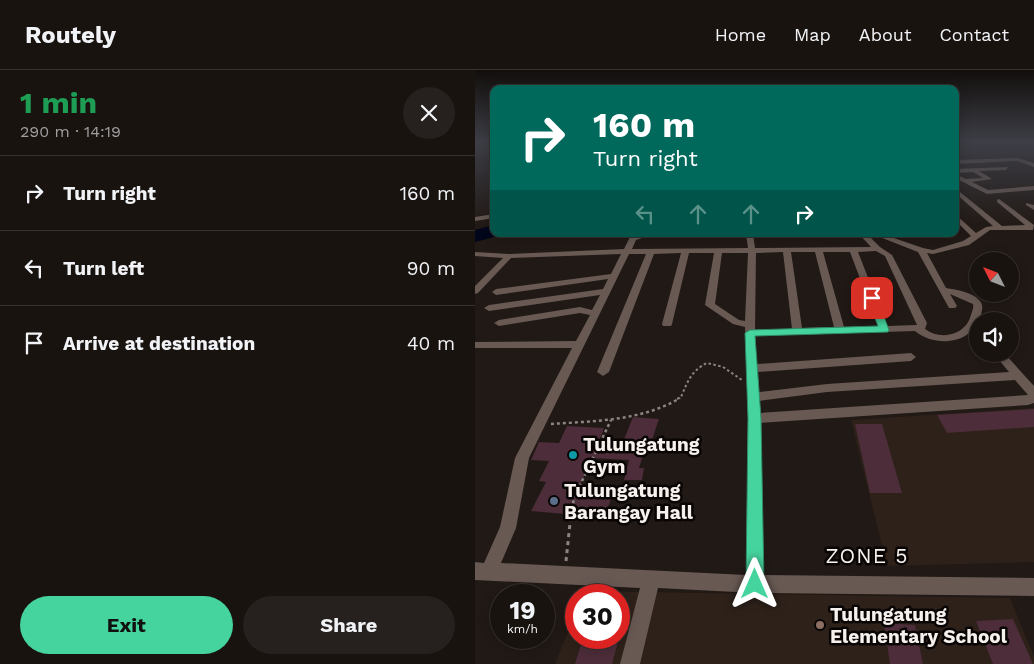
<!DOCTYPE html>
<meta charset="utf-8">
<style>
:root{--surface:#191310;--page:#26201e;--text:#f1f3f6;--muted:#9f9e9f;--line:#373230;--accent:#46d49e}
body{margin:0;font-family:"Work Sans",sans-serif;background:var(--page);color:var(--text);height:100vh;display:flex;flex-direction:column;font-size:19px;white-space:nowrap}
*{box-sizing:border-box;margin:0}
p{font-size:16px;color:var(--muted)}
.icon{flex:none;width:28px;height:28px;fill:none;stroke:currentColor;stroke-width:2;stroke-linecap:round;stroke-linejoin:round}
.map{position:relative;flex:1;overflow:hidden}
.panel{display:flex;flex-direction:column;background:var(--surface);width:475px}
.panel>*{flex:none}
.banner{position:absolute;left:15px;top:15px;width:469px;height:152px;border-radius:10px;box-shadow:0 2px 12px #0003,0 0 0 1px var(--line);background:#00695c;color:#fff;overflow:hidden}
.needle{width:32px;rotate:312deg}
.controls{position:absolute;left:494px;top:182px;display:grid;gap:10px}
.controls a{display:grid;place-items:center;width:50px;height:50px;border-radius:50%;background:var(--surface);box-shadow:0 2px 12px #0003,0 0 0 1px var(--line);font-size:25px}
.speed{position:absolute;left:15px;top:514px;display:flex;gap:10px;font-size:25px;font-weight:700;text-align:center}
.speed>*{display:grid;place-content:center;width:65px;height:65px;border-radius:50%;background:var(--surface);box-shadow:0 2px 12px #0003,0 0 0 1px var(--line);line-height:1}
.speed small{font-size:12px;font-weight:400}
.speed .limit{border:8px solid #d22;background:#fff;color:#111}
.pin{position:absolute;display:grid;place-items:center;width:42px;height:42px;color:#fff;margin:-21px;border-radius:10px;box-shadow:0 2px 8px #0006}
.me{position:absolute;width:55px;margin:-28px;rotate:0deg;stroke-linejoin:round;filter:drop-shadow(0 0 4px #0008)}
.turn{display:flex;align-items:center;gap:18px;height:105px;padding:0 20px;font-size:22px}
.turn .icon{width:65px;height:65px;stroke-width:2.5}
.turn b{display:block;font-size:35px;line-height:42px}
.lanes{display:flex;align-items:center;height:48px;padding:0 20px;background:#0003;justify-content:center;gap:25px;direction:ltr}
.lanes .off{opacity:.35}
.round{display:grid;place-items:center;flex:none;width:52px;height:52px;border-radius:26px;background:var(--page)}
.summary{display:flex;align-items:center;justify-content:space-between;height:85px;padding:0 20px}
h1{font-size:30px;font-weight:700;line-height:38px;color:#1e9e55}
.primary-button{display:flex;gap:10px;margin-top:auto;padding:10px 20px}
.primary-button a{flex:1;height:58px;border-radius:30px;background:var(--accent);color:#111;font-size:20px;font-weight:700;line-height:58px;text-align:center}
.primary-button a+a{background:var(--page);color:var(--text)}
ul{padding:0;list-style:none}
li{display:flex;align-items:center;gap:15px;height:75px;padding:0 20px;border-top:1px solid var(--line)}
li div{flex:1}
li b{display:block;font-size:19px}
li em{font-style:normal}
header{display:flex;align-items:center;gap:30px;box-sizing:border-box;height:70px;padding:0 25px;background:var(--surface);border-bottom:1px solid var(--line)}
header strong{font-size:24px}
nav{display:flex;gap:28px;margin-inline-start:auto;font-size:18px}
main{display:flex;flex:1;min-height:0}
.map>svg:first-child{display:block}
.built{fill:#2e211a}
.water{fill:#01061b}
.building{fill:#4c2d39}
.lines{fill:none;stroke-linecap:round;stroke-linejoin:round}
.path-far2{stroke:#8b8480;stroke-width:2;stroke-dasharray:2.5 2.5;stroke-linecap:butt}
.path-far1{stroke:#8b8480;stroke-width:2.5;stroke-dasharray:3 3;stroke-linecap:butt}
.path{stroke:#8b8480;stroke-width:3;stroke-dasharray:4 4;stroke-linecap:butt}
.minor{fill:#685953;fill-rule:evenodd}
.route{fill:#46d49e;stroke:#2e8a67}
.culture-dot{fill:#0f9aa8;stroke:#080504;stroke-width:2}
.service-dot{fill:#5c6f8a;stroke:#080504;stroke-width:2}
.education-dot{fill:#8d6e63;stroke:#080504;stroke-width:2}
.labels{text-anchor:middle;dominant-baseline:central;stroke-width:5;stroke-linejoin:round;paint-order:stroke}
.near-poi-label{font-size:19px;font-weight:bold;fill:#f7f1ee;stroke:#080504;text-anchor:start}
.near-neighbourhood-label{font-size:21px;letter-spacing:1px;fill:#f7f1ee;stroke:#080504}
</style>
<header>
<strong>Routely</strong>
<nav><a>Home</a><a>Map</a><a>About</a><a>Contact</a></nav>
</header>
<main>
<section class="panel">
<div class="summary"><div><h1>1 min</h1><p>290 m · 14:19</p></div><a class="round"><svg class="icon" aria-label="close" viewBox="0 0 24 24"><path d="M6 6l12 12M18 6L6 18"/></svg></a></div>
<ul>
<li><svg class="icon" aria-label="right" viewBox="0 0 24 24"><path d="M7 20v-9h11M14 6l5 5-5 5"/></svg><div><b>Turn right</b></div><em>160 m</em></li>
<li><svg class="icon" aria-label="left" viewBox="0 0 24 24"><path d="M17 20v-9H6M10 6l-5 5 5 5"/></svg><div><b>Turn left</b></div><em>90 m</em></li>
<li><svg class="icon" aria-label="arrive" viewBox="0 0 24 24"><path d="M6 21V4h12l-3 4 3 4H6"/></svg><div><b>Arrive at destination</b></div><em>40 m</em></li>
</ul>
<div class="primary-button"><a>Exit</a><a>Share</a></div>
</section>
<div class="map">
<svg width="559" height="594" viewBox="0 0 559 594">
<rect width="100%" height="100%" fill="#211915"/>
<!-- built -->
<path class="built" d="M559 338V492L412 496 376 350Z
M110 521 535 528 559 587V594H80L101 542V568H144V525H109Z"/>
<!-- water -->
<path class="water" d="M19 155V164H31L0 172V160Z"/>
<!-- building -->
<path class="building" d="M559 339V357L472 363 462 345Z
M158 347 184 349 176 373H172L164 398H169L167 410H149L154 390 117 388 103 420 139 421 132 440 93 439 90 444 56 441 71 412 64 411 74 391 56 390 64 372 84 373 92 356 129 358 122 376 146 377Z
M380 354H407L427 423H395Z
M538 549 558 594H518L501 551Z
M409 553 440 555 448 594H415Z
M108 568H144L137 594H100Z"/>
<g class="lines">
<!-- path-far2 -->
<path class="path-far2" d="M202 329 206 327C213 311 216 301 232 293L248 297 267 310"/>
<!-- path-far1 -->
<path class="path-far1" d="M76 354C119 351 167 351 205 328
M96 445 99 428 136 350"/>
<!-- path -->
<path class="path" d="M91 491 96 444"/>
<!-- minor -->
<path class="minor" d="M543 88 559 93V97L542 91 480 94V90Z
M533 97 531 100 504 101 517 109 497 112 513 120 559 116V120L512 124 480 108V104L491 109 508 108 498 102 480 103V99Z
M480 118 527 156 550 155 522 132V130L524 129 559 155 558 160H515L494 175 458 184 452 183 471 218C482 220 497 222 504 230 509 235 507 239 506 245 499 273 462 279 440 261L280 266 282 294 436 283 441 287 436 291 283 302 284 322 352 314 534 302 519 284H530L559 316V333L553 335 285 353 289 505 559 508V526L280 523 183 518 165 594H145L165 518 0 510V492L9 493 25 457 40 388 97 278H0V272L101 271 115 245 105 243 24 256 19 253 24 250 105 237 117 240 125 225 14 241 9 238 14 235 128 219 133 209 21 225 17 222 21 219 136 204 146 184 36 188 3 223 0 224V216L28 188 0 186V182L34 184 149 179 155 167 166 164H278L280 178 396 177 384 164H392L405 177 417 185 452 253 450 259C466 271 491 265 496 245 497 241 499 238 498 234L475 224 482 236 480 238H474L443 182 397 164H407L448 178 458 180 488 171 496 166 480 150V144L501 163 511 157 518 156 480 123ZM271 164 273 178 157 179 161 170 170 167 268 166ZM401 181 410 186 442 255 412 256 383 182ZM308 182 317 259 280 260 281 183ZM316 182H340L359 257 327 258ZM348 182H375L403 256 369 257ZM206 183 187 254 188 256H196L197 254 214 183H239L230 235 258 254 270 257 273 348 271 505 26 493 41 458 54 388 154 184H171L122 302 128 306 134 302 179 184ZM247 183H273L270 251 264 250 240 234ZM540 310 553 325 285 343 284 331 352 322Z
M551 133 559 135V140L551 135Z
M19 144V148L0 151V147Z"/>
</g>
<!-- sky -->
<linearGradient id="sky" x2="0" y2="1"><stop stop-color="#120e0c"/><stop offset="0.46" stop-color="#3d3e46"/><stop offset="1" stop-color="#3d3e46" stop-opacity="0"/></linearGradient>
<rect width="559" height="156" fill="url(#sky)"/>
<!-- route -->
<path class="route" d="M397 225 402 228 414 260 413 262 280 266 286 348 289 514 286 521 280 523 273 521 271 514 273 348 270 263 275 260 403 256 392 228Z"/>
<!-- markers -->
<circle class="culture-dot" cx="98" cy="385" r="5"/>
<circle class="service-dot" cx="79" cy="431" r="5"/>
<circle class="education-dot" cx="345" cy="555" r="5"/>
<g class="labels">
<!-- near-poi labels -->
<g class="near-poi-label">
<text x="108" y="374">Tulungatung<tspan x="108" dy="22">Gym</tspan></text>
<text x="89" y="420">Tulungatung<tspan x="89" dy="22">Barangay Hall</tspan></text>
<text x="355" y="544">Tulungatung<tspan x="355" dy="22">Elementary School</tspan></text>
</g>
<!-- near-neighbourhood labels -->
<g class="near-neighbourhood-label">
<text x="392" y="485">ZONE 5</text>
</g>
</g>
</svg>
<div class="controls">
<a><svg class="needle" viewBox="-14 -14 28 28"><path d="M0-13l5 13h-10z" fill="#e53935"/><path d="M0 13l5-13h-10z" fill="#9f9e9f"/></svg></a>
<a><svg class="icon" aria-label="sound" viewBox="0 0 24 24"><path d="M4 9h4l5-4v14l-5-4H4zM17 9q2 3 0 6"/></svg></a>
</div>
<div class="speed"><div>19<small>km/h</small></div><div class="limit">30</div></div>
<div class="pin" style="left:397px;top:228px;background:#d93025"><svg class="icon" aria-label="arrive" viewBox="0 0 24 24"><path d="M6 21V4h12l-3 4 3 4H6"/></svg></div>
<svg class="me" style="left:280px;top:514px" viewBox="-20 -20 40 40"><path d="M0-17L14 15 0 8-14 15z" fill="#46d49e" stroke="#fff" stroke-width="4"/></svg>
<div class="banner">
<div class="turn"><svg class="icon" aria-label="right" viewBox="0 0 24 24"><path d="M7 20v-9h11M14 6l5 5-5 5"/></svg><div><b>160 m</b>Turn right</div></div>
<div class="lanes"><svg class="icon off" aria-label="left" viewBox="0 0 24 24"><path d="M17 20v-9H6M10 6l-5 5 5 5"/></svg><svg class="icon off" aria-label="ahead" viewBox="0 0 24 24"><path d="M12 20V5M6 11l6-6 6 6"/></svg><svg class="icon off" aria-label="ahead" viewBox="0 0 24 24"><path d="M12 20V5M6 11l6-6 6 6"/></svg><svg class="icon" aria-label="right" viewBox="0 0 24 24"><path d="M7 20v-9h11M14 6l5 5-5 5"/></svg></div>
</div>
</div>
</main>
